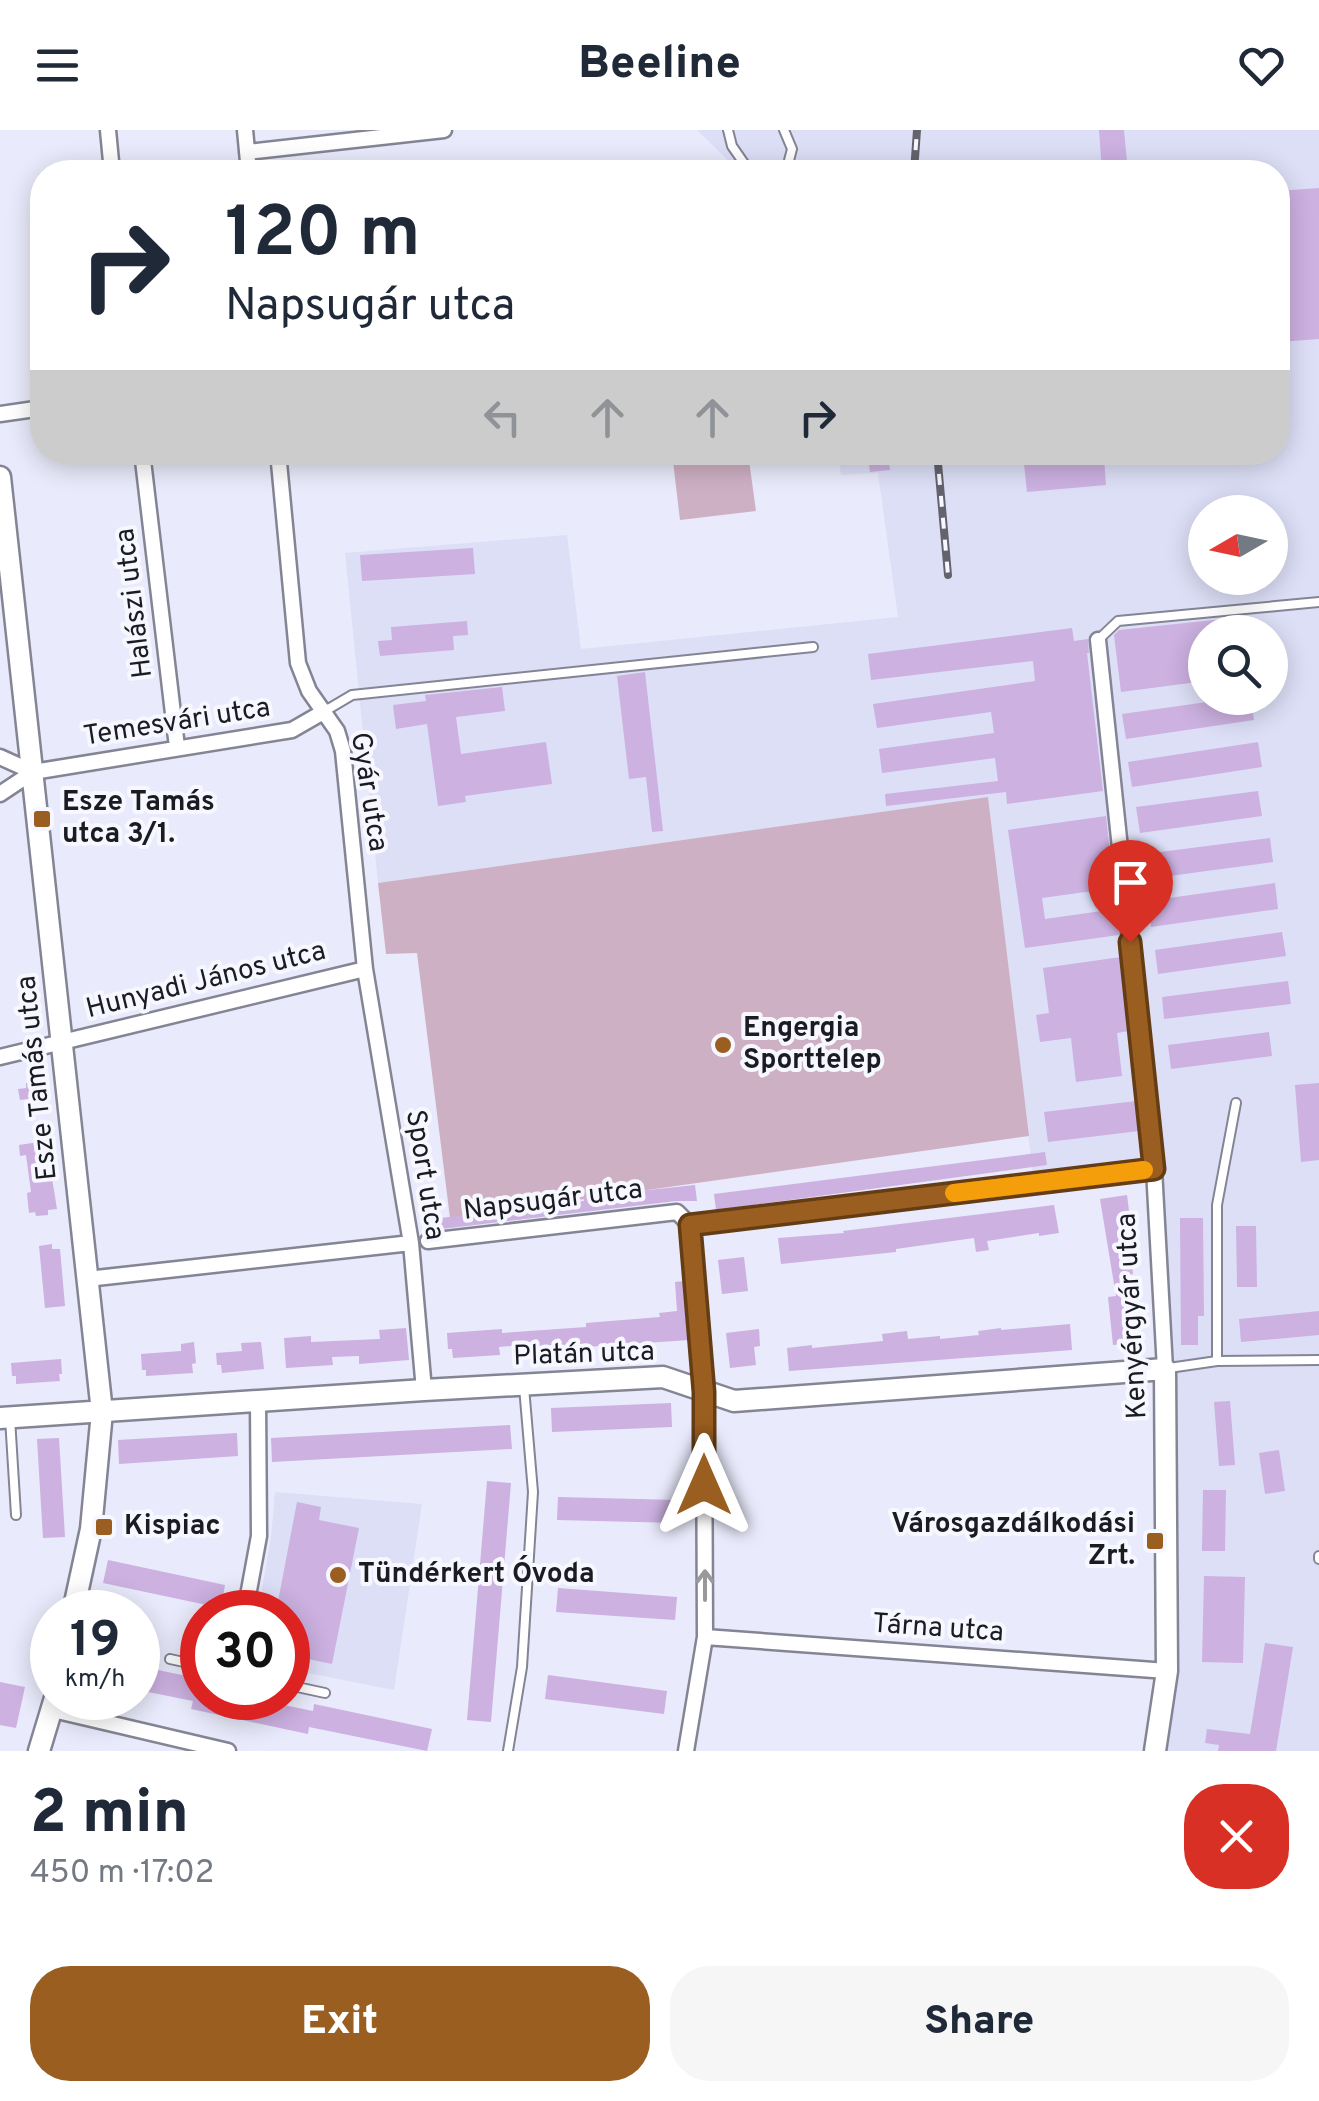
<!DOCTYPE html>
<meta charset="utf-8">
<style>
:root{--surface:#fff;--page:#f6f6f7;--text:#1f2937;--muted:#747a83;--accent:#9a5e20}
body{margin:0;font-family:Overpass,sans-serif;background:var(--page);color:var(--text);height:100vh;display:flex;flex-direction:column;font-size:38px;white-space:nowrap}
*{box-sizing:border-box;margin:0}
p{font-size:32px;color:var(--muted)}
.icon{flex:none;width:55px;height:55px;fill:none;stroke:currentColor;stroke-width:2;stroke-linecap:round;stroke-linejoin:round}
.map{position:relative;height:1621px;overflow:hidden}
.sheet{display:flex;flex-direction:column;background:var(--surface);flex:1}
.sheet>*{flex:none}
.guide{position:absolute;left:30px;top:30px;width:1260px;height:305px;border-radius:40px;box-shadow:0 5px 25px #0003;background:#fff;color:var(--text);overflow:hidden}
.needle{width:65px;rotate:261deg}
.controls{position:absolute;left:1188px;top:365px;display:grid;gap:20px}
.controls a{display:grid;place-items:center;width:100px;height:100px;border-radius:50%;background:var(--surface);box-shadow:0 5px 25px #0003;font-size:50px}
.speed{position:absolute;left:30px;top:1460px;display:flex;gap:20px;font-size:50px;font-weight:700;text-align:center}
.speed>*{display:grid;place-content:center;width:130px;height:130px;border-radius:50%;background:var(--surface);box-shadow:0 5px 25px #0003;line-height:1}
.speed small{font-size:25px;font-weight:400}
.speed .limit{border:15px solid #d22;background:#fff;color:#111}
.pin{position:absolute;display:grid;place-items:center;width:85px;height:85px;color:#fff;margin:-102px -42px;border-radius:50% 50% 50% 0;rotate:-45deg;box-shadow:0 0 10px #0007}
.pin .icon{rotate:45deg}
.me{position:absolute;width:110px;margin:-55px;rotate:0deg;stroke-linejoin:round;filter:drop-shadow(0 0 8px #0008)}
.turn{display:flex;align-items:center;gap:35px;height:210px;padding:0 30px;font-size:45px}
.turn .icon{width:130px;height:130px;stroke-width:2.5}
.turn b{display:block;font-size:70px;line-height:85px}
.lanes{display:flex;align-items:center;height:95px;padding:0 30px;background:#0003;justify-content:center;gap:50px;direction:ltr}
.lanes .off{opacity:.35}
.round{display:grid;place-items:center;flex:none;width:105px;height:105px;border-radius:40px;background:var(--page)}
.summary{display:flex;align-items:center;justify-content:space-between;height:170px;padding:0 30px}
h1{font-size:60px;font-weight:800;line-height:75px}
.button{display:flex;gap:20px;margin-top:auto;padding:20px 30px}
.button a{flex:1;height:115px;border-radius:40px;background:var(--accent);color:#fff;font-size:40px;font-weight:800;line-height:115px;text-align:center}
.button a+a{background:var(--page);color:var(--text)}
header{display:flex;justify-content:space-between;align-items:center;height:130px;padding:0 30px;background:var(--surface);font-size:45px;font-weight:800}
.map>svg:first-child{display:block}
.built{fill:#dddff7;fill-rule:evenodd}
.green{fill:#ceb0c4}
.building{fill:#ccb1e1}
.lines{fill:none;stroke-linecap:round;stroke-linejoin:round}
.lane-casing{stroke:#848594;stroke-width:12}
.street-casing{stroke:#848594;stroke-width:19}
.secondary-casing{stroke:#848594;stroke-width:25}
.lane{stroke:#fff;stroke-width:8}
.street{stroke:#fff;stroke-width:14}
.secondary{stroke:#fff;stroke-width:20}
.rail-casing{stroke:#62636c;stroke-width:8}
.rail{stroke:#f7f8ff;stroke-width:4;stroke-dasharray:11;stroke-linecap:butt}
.oneway{stroke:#98999b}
.route-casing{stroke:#643d15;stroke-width:25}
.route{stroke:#9a5e20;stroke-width:18}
.slow{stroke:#f59e0b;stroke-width:18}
.poi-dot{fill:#9a5e20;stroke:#f7f8ff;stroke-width:4}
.labels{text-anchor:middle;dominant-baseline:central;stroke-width:8;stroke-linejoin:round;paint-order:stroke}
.street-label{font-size:28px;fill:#1b1c21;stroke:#f7f8ff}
.poi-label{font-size:28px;font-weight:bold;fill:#1b1c21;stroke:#f7f8ff;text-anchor:start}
</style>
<header><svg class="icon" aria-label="menu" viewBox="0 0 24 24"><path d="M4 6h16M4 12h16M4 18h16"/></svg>Beeline<svg class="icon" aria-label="heart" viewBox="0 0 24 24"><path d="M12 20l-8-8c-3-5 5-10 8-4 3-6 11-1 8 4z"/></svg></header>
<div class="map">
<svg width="1319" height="1621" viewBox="0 0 1319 1621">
<rect width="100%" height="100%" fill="#e9eafb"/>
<!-- built -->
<path class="built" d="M697 0H1319V1621H1155L1167 1541 1154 1040 1034 1054 988 667 378 753 345 423 567 405 581 519 898 487 878 343 841 345 838 323 1278 322V42H740ZM1205 382H1270V448H1205ZM1205 502H1270V568H1205Z
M275 1362 422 1374 394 1560 288 1539V1482H258L271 1407Z"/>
<!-- green -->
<path class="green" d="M672 323H748L756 381 680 390Z
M988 667 1029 1006 450 1088 417 823 386 824 378 753Z"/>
<!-- building -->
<path class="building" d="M1099 0H1124L1128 42H1102Z
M1319 58V209L1278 212V61Z
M867 322H888L890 340 870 342Z
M1104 327 1106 355 1027 362 1024 334Z
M473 418 475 444 362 451 360 425Z
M1242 487 1244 497 1205 502V551L1121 562 1114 505 1119 500Z
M467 491 468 505 453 506 454 520 380 526 378 511 392 510 391 497Z
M1072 498 1074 511 1088 509 1089 523H1087L1103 661 1007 674 1006 662 886 676 885 664 998 651 995 628 882 643 879 619 994 603 991 582 877 598 873 574 1035 551 1033 531 871 550 868 524Z
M645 542 663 701 652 702 646 647 629 649 617 546Z
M502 557 505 581 456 587 461 624 546 612 552 654 465 666 466 672 438 676 427 594 396 599 393 575 426 571 425 565Z
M1235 568H1251L1254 590 1126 609 1122 584Z
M1258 612 1262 637 1132 657 1128 632Z
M1258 661 1262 686 1140 703 1136 677Z
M1106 686 1114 758 1042 768 1045 789 1116 779 1119 805 1025 818 1008 700Z
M1270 708 1273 732 1147 749 1144 724Z
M1275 753 1278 779 1151 797 1148 771Z
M1282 802 1286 826 1158 844 1155 820Z
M1121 827 1129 901 1117 903 1122 946 1076 952 1071 908 1040 912 1036 885 1049 883 1043 838Z
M1288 851 1291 874 1164 889 1162 867Z
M1269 902 1272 926 1171 939 1168 915Z
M41 951 43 967 20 970 18 959 26 958V953Z
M1319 953V1030L1301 1032 1295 955Z
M1136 971 1139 1001 1048 1012 1044 982Z
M46 1011 57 1079 48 1080V1085L36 1086 35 1082 29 1083 27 1063 31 1062 26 1025 20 1026 19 1015Z
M1045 1022 1047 1035 716 1080 714 1064Z
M695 1055 697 1071H676L433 1100 432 1089 584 1071 583 1067Z
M1127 1065 1133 1112H1129L1133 1144 1126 1145 1128 1169 1135 1168 1140 1215 1123 1217V1214L1113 1215 1108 1167 1116 1166 1100 1069Z
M1054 1075 1059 1103 1039 1106V1103L987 1111 989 1120 976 1122 974 1108 896 1119V1122L781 1134 778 1108 844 1103 843 1101Z
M1180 1088H1203L1204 1186H1198V1215H1181Z
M1236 1096H1256L1257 1157H1237Z
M52 1114V1119H60L65 1176 45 1178 39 1116Z
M744 1127 748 1161 722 1164 718 1130Z
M684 1151 689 1210 528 1221 527 1216 523 1215 499 1217 500 1225 453 1228 452 1219H448L447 1203 502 1199V1203L586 1197V1193L660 1187 659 1183 677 1181 675 1152Z
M1319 1181V1205L1241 1212 1239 1189Z
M1070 1194 1072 1220 789 1241 787 1218 812 1215V1218L883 1211 882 1204 907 1201 908 1209 940 1206V1209L979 1205 978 1201 1001 1198V1200Z
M406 1198 409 1230 359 1234V1226L332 1227 333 1235 286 1238 284 1208 311 1206V1212L380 1209 379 1200Z
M759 1199 760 1216 754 1217 756 1235 730 1238 726 1203Z
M194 1212 196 1233 192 1234 193 1243 146 1246V1240H142L141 1224 181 1221V1214Z
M261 1212 264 1239 222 1243 221 1235H217L216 1223 242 1221 241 1213Z
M61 1229 62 1244H59L60 1251 16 1254V1246H12L11 1233Z
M1230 1271 1235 1335 1219 1336 1214 1272Z
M671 1273 672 1297 552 1302 551 1278Z
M510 1295 512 1319 272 1332 271 1308Z
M237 1303 238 1326 119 1334 118 1310Z
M59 1308 65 1407 43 1408 37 1309Z
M1279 1320 1285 1361 1265 1364 1259 1323Z
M487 1351 511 1353 491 1592 467 1590Z
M1203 1360H1226L1225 1421H1202Z
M558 1367 678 1370 677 1393 557 1390Z
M297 1372 321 1377 319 1390 359 1398 332 1534 308 1529 310 1517 288 1512V1482H276Z
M108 1430 225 1455 221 1478 103 1453Z
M1204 1446 1245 1447 1243 1533 1202 1532Z
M558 1458 677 1467 675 1490 556 1482Z
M1265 1513 1293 1517 1276 1621H1218L1219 1615 1205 1613 1207 1599 1250 1604Z
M138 1536 197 1548 196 1556 202 1558V1568H250L313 1581 314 1574 432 1599 427 1621 309 1597 308 1604 191 1579 193 1571 138 1560Z
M548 1545 667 1561 664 1584 545 1569Z
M0 1552 25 1557 16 1598 0 1595Z"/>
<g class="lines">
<defs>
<path id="lane" d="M728 0 732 16 750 42
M784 0 792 19 786 42
M1098 510 1118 491 1319 472
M325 581 352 565 813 517
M1217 1231V1075L1236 973
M1169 1238 1217 1231 1319 1230
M10 1288 16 1385
M1319 1426V1429
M170 1529 202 1536
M288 1555 325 1563
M508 1621 522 1537 533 1362 524 1257"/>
<path id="street" d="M108 0 112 42
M245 0 249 42
M247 22 444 0
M0 284 42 278
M142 322 177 617
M278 322 298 533 309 561 337 601 343 621 365 839 411 1113 424 1260
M1098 510 1154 1039 1165 1239
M0 627 33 642
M0 664 33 642 292 600 325 581
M0 927 365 839
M428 1111 677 1082 690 1095 1154 1039
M87 1149 411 1113
M245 1482 259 1406 258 1271
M705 1507 1167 1541
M53 1580 228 1621
M686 1621 705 1507 704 1261 690 1095"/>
<path id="secondary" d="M0 347 102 1282 91 1399 73 1482
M0 1288 424 1260 663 1247 734 1271 1165 1239 1167 1541 1155 1621
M39 1621 55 1568"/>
</defs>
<!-- lane casing -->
<use href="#lane" class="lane-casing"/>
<!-- street casing -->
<use href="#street" class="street-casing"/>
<!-- secondary casing -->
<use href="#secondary" class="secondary-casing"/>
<!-- lane -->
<use href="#lane" class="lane"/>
<!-- street -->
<use href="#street" class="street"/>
<!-- secondary -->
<use href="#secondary" class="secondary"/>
<defs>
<path id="rail" d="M914 42 917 0
M937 322 948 445"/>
</defs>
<!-- rail casing -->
<use href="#rail" class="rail-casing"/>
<!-- rail -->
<use href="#rail" class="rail"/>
</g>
<!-- one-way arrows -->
<defs><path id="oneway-shaft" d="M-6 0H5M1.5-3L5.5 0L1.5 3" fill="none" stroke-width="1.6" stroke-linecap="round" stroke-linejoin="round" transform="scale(2.5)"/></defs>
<use class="oneway" href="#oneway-shaft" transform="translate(705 1455) rotate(-90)"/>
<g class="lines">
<defs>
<path id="route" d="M704 1355V1262L690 1095 1154 1039 1130 812"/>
</defs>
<!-- route casing -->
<use href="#route" class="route-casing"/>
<!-- route -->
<use href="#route" class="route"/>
<!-- slow -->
<path class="slow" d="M954 1063 1144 1040"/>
</g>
<!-- markers -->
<g class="poi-dot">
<rect x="32" y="679" width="20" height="20" rx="5"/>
<circle cx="723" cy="915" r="10"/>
<rect x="94" y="1387" width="20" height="20" rx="5"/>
<rect x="1145" y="1401" width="20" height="20" rx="5"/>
<circle cx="338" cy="1445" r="10"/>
</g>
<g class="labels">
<!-- street labels -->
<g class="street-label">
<text transform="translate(135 473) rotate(-97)">Halászi utca</text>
<text transform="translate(177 593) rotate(-9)">Temesvári utca</text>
<text transform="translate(368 662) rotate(81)">Gyár utca</text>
<text transform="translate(206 851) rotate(-14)">Hunyadi János utca</text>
<text transform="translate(38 948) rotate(-96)">Esze Tamás utca</text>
<text transform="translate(424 1045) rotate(81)">Sport utca</text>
<text transform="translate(553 1071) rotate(-7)">Napsugár utca</text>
<text transform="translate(1133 1186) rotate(-93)">Kenyérgyár utca</text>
<text transform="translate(584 1225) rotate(-2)">Platán utca</text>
<text transform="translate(938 1499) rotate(4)">Tárna utca</text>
</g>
<!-- poi labels -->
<g class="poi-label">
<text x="62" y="673">Esze Tamás<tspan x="62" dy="32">utca 3/1.</tspan></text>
<text x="743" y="899">Engergia<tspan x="743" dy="32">Sporttelep</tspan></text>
<text x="1135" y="1395" text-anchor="end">Városgazdálkodási<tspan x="1135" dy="32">Zrt.</tspan></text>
<text x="124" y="1397">Kispiac</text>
<text x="358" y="1445">Tündérkert Óvoda</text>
</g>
</g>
</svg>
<div class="controls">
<a><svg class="needle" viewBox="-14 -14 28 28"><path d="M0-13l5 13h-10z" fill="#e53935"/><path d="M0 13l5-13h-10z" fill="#747a83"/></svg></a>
<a><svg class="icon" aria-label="search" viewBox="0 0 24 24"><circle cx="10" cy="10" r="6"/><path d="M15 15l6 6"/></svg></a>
</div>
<div class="speed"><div>19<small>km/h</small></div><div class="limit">30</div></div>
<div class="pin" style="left:1130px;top:812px;background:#d93025"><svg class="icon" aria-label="arrive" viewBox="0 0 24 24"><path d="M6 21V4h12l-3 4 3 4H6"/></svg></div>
<svg class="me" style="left:704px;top:1355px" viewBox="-20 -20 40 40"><path d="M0-17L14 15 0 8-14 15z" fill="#9a5e20" stroke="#fff" stroke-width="4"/></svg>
<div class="guide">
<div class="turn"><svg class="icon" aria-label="right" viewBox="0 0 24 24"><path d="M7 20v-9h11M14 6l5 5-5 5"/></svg><div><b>120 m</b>Napsugár utca</div></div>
<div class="lanes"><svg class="icon off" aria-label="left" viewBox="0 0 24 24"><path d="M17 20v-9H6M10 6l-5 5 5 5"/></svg><svg class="icon off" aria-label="ahead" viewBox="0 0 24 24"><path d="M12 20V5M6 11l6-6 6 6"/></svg><svg class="icon off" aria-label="ahead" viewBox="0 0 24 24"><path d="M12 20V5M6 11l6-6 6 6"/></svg><svg class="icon" aria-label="right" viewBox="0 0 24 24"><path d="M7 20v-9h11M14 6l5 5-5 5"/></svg></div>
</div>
</div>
<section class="sheet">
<div class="summary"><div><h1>2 min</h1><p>450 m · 17:02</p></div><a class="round" style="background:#d93025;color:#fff"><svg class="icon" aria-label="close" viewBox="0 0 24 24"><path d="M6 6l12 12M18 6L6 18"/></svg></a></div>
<div class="button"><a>Exit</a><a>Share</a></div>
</section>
